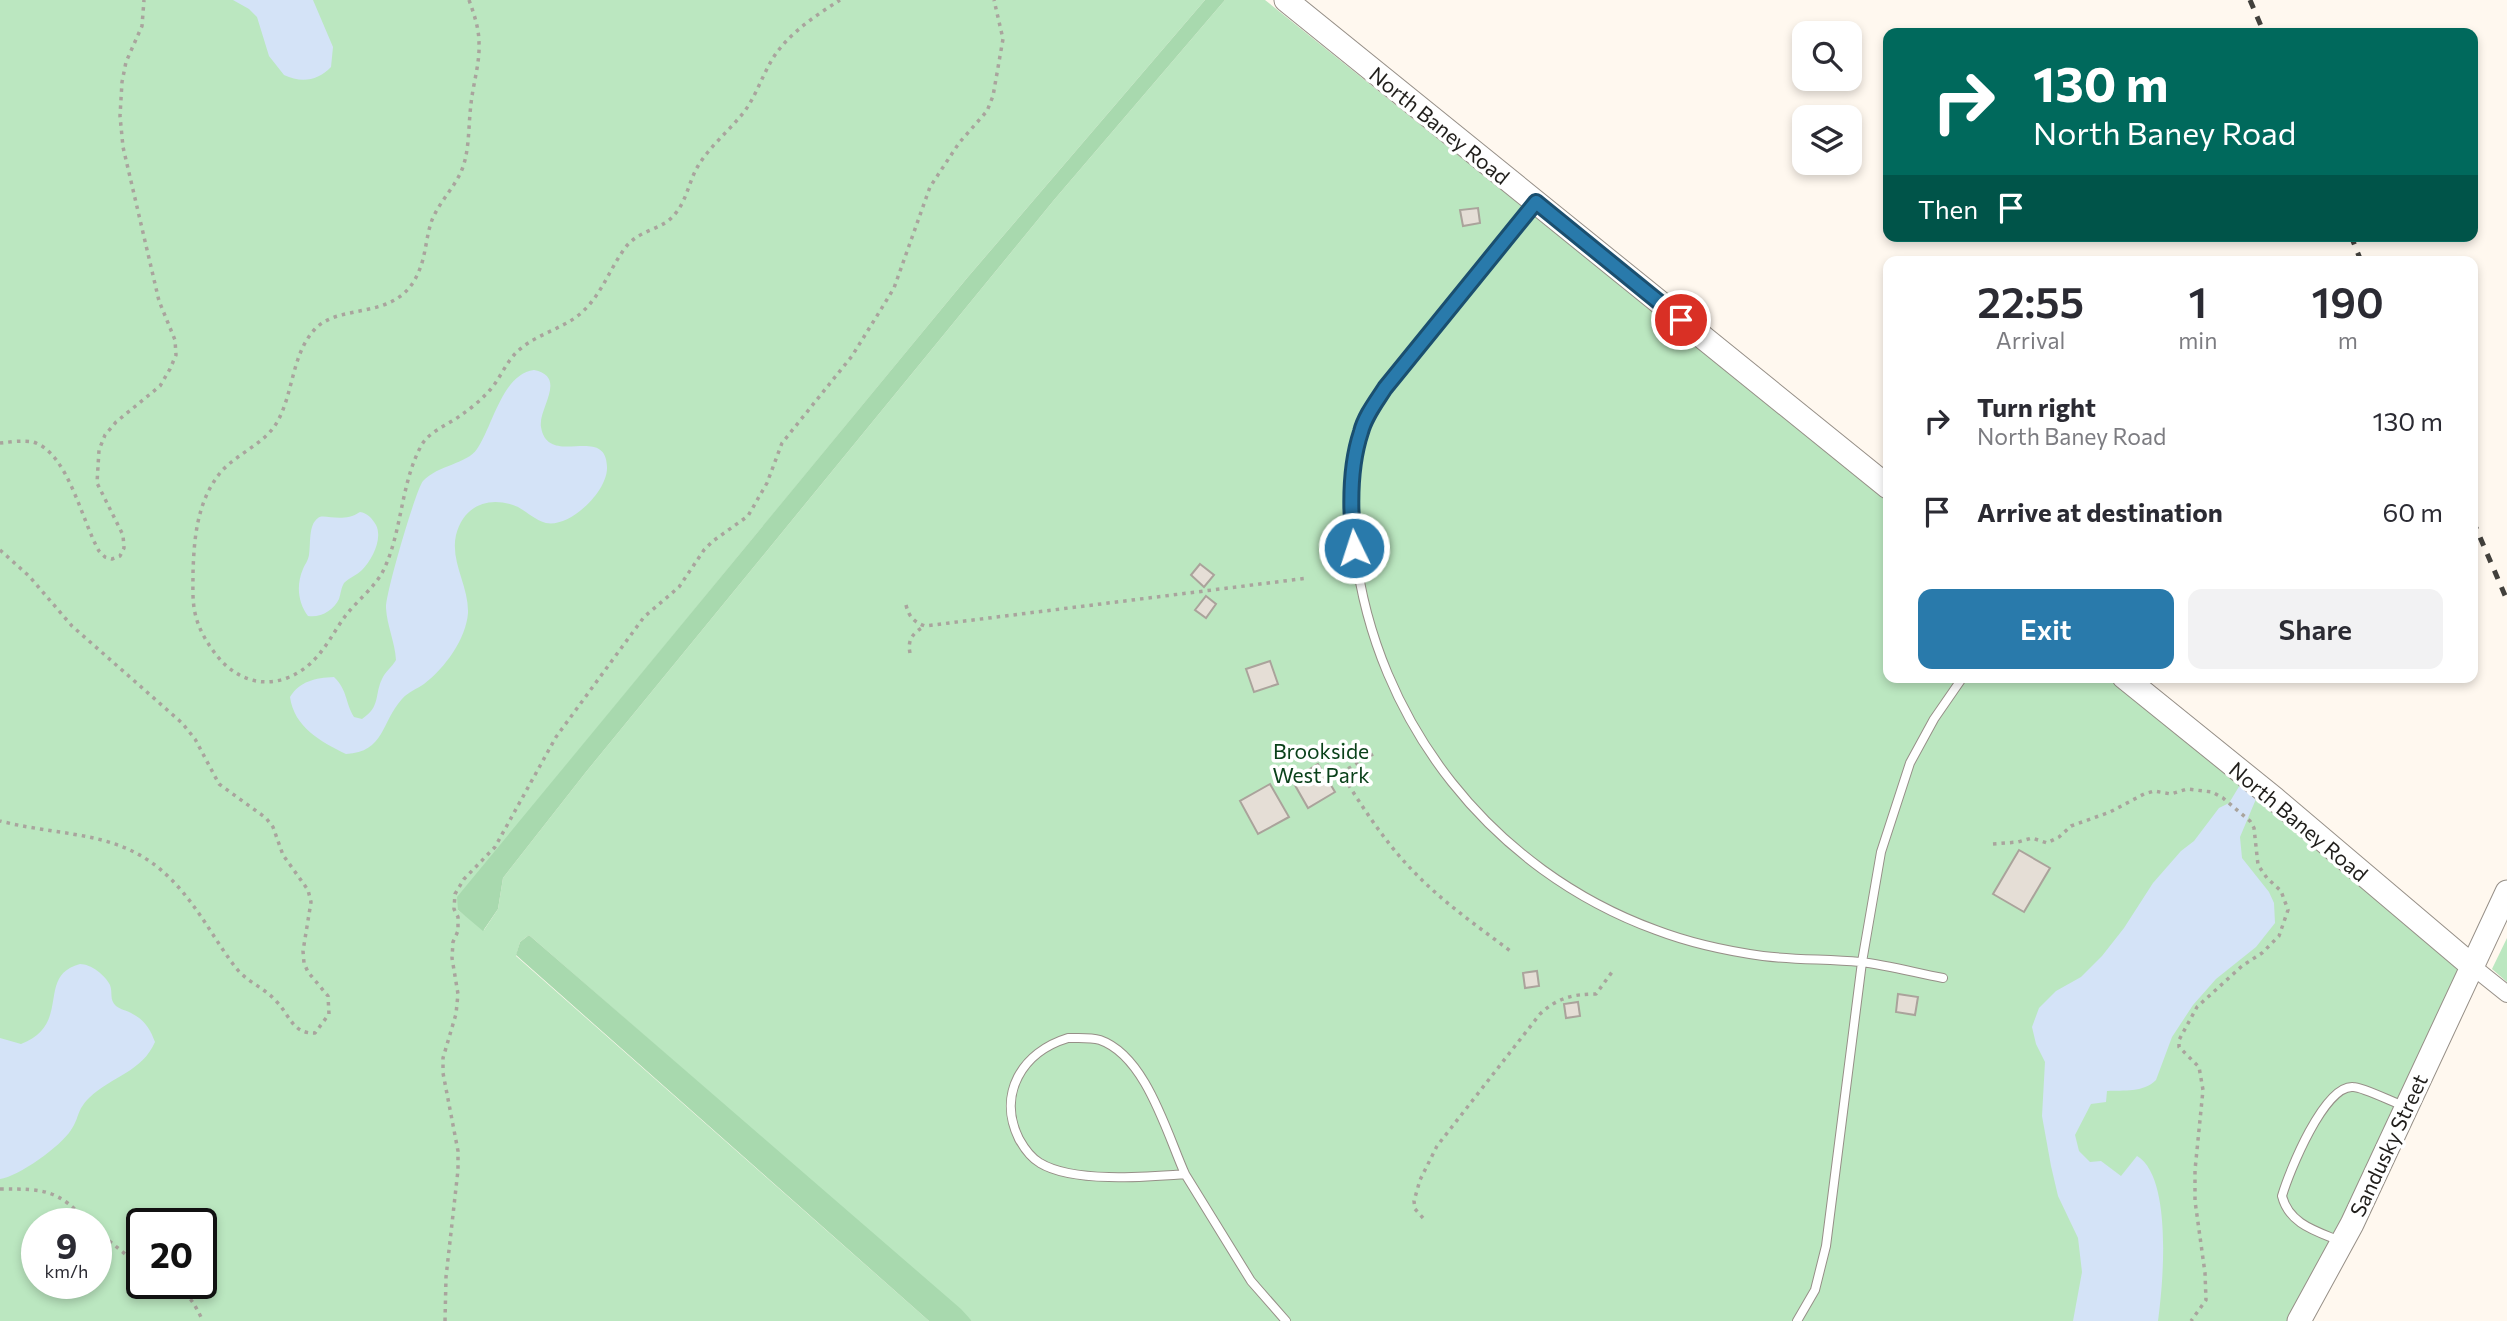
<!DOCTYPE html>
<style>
:root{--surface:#fff;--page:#f2f2f3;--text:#2b2b33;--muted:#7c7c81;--accent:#297aab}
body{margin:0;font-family:Commissioner,sans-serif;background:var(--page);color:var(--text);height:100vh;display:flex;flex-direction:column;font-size:26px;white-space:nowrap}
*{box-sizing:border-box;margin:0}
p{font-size:23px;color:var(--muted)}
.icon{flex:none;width:38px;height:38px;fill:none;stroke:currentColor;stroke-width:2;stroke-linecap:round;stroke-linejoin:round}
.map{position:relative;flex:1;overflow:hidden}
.panel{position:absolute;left:1883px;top:256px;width:595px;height:427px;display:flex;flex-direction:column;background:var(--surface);border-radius:14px;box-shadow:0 4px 10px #0003}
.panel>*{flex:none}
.top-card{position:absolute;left:1883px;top:28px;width:595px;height:214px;border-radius:14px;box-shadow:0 4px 10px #0003;background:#00695c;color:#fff;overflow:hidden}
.tools{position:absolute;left:1792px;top:21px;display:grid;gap:14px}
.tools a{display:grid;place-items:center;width:70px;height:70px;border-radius:14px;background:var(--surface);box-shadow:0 4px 10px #0003;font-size:35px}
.speed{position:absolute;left:21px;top:1208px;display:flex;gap:14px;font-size:35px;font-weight:700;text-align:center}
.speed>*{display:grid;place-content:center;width:91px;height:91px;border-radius:50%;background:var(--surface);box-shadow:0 4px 10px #0003;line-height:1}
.speed small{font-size:18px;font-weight:400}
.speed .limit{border:4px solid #111;border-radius:10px;background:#fff;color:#111}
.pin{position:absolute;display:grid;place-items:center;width:60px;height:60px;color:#fff;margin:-30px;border:4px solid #fff;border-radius:50%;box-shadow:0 2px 7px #0007}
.me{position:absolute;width:77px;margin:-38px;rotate:356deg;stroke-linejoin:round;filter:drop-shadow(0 0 5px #0008)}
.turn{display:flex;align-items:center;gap:24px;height:147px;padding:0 35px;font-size:32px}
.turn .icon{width:91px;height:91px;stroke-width:2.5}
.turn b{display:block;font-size:49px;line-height:60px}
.then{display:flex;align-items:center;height:66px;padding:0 35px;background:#0003;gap:14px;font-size:26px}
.eta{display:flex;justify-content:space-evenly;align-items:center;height:119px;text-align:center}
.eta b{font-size:42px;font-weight:600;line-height:49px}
.button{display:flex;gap:14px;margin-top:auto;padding:14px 35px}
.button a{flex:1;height:80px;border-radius:14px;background:var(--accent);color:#fff;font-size:28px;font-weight:600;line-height:80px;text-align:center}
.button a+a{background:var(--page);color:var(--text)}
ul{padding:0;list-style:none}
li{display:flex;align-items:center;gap:21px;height:91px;padding:0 35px}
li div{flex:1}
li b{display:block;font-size:26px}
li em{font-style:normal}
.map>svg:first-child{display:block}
.green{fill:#bbe7c0;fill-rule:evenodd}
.forest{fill:#a8d9ae}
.water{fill:#d4e3f7}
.building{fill:#e5ded6;stroke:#aaa39b;stroke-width:2}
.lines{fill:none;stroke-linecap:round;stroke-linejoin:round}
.lane-casing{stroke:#968f87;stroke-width:10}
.street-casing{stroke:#968f87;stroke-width:18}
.secondary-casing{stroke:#968f87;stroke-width:25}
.path{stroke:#a9a49d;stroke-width:3.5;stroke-dasharray:3.5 5;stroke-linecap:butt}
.lane{stroke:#fff;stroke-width:8}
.street{stroke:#fff;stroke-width:16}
.secondary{stroke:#fff;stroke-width:23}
.rail{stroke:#42403c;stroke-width:5;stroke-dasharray:9 9;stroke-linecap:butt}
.route-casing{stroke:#1b4f6f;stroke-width:18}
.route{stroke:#297aab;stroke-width:12}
.labels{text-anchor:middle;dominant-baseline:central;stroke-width:7;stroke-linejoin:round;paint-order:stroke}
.street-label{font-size:21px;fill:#201e1b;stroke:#fff}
.park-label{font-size:21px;fill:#0a411a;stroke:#fff}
</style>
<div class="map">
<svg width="2507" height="1321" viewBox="0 0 2507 1321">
<rect width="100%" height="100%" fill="#fff8ef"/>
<!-- green -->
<path class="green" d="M0 0H1205L967 278 458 897V910L484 930 498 909 503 878 586 772 1054 200 1225 0H1265L1888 500V677H2109L2464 968 2348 1215 2290 1321H972L529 935 520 942 516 956 929 1321H0ZM37 1223H96V1283H37ZM142 1223H201V1283H142Z
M2507 938V982L2492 969Z"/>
<!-- forest -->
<path class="forest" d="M1205 0H1225L1054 200 586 772 503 878 498 909 483 931 458 910 457 897 967 278Z
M529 935 961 1309 972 1321H929L516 955 520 942Z"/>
<!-- water -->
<path class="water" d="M233 0H313L333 47 331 67C318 81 301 83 284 75L269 56 257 17 249 9Z
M534 370C568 377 538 408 541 427 548 469 606 423 607 467 608 491 570 528 546 523 535 520 527 512 518 507 491 495 464 504 456 535 450 562 469 586 468 613 466 639 445 668 424 684 417 689 408 692 402 699 381 722 385 752 346 754 321 742 294 727 290 697 300 681 315 678 334 677 348 691 345 702 354 717L362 719C381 706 374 696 382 679 385 672 392 667 396 660 395 642 387 626 386 608 385 595 416 489 423 481 438 465 467 464 477 449 493 426 502 374 534 370Z
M360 512C367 513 372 518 376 525 383 539 372 560 362 570 357 575 349 578 344 583 341 588 341 593 339 599 334 610 321 618 308 616 298 603 296 585 303 569 305 564 308 561 309 555 311 544 308 525 318 518 324 513 342 524 360 512Z
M2240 785 2256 799 2240 837 2242 858 2269 892 2274 903 2275 923 2256 947 2216 979 2193 1005 2172 1037 2156 1080C2143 1093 2124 1090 2107 1091L2106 1102 2091 1104 2075 1135 2079 1151 2090 1162 2101 1161 2121 1176 2137 1156C2173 1177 2163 1285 2158 1321H2073L2082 1272 2078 1238 2058 1196 2051 1166 2042 1116 2045 1062 2036 1044 2032 1027 2039 1008 2056 991 2081 977 2102 956 2124 928 2153 883 2181 851 2194 841 2219 808 2229 803Z
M80 964C91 964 105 975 110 985 113 993 109 999 116 1006 121 1010 126 1010 131 1013 145 1020 150 1029 155 1042 142 1072 112 1076 89 1098 76 1111 80 1117 71 1130 61 1146 18 1177 0 1179V1038L21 1044C73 1024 35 976 80 964Z"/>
<!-- building -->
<path class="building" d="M1478 208 1480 223 1463 226 1460 210Z
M1200 564 1214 575 1204 587 1191 575Z
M1206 596 1216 604 1206 618 1195 610Z
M1270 661 1278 684 1254 692 1246 669Z
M1318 764 1335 792 1308 808 1292 780Z
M1270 784 1289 817 1258 834 1240 801Z
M2019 850 2050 868 2024 912 1993 894Z
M1537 971 1539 986 1525 988 1523 973Z
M1898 994 1918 997 1915 1015 1896 1012Z
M1578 1002 1580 1016 1566 1018 1564 1004Z"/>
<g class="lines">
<defs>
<path id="lane" d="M1536 203C1504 242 1472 282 1439 321 1412 354 1377 388 1362 429 1348 466 1350 512 1355 550 1376 723 1492 870 1656 930 1690 943 1727 951 1763 956 1795 960 1828 959 1860 962 1888 965 1916 973 1943 978
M1068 1038C1079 1038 1090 1037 1100 1040 1146 1056 1167 1134 1185 1174 1146 1177 1073 1183 1040 1163 1031 1158 1024 1148 1019 1139 997 1094 1022 1052 1068 1038Z
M1185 1174 1251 1281 1286 1321
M2340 1241C2316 1231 2289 1224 2282 1196 2289 1172 2324 1085 2353 1087 2363 1087 2392 1102 2404 1106
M1797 1321 1815 1290 1826 1246 1862 962 1881 852 1910 763 1934 719 1963 677"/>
<path id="street" d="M2472 966 2507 994"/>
<path id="secondary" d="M1286 0 1888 487
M2124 677 2275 799 2472 966
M2299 1321 2352 1224 2507 892"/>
</defs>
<!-- lane casing -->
<use href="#lane" class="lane-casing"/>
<!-- street casing -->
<use href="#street" class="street-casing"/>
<!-- secondary casing -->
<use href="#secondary" class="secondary-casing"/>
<!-- path -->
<path class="path" d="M469 0C474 14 479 28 479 43 480 63 473 84 471 104 468 127 470 154 460 174 452 190 439 203 432 220 426 236 426 255 419 271 398 323 342 301 315 329 290 356 294 398 274 427 260 446 235 455 220 473 197 502 194 538 193 573 193 588 192 603 196 617 200 632 208 644 217 656 235 678 260 688 287 678 315 667 326 645 341 622 354 602 376 588 385 567 402 529 401 485 420 448 428 431 447 426 461 415 470 409 480 401 488 392 500 380 506 361 519 350 537 334 562 329 580 314 601 296 609 270 625 248 639 229 663 230 675 214 687 200 689 181 698 166 710 146 729 131 744 112 756 96 762 76 773 58 789 33 815 16 840 0
M0 443C10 442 23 440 33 442 68 452 82 522 99 551L105 557 112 559 120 556 124 548 123 535 97 483 99 450 105 435 116 422 160 386 170 369 176 355 175 340 159 301 123 147 120 116 122 82 126 62 142 26 144 0
M0 550 29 576 72 626 182 723 195 739 219 784 266 818 273 827 283 855 308 890 311 902 303 951 304 963 308 972 328 996 329 1014 315 1033C293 1034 290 1016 277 1002 265 988 247 982 236 968 216 942 202 914 180 889 128 828 71 839 0 821
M906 605C909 617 914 622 925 626L1308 578
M910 653C907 639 914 632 925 626
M1373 754 1341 773C1363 808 1386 844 1416 874 1445 904 1480 928 1513 953
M1993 844 2018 842 2032 838 2047 843 2059 837 2071 826 2110 812 2144 794 2154 791 2171 794 2187 789 2212 792 2223 798 2250 821 2254 828 2258 865 2267 878 2281 891 2288 910 2279 936 2262 953 2242 966 2197 1007 2179 1040V1047L2199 1067 2203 1090 2195 1170V1201L2205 1273 2206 1300 2191 1321
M0 1189C45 1189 57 1189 89 1223
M1423 1218 1415 1209 1414 1201 1420 1180 1437 1146 1540 1014C1557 998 1573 994 1596 994L1612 972
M96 1230 142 1268
M171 1283C188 1291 195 1305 203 1321
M445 1321 446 1277 458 1170V1151L443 1073V1058L456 1014 458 994 452 958 453 942 458 931V917L454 909 455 894 464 879 495 847 556 737 644 617 679 587 704 550 713 541 748 516 767 483 782 443 852 356 875 319 894 288 930 187 959 143 987 111 993 96 1003 39 994 0"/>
<!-- lane -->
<use href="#lane" class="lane"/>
<!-- street -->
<use href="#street" class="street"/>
<!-- secondary -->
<use href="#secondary" class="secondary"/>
<!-- rail -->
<path class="rail" d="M2250 0 2264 33
M2351 236 2361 261
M2473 521 2507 600"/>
</g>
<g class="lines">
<defs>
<path id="route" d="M1354 548C1350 511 1349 468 1361 432 1365 416 1376 402 1385 388L1536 202 1681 320"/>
</defs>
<!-- route casing -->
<use href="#route" class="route-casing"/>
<!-- route -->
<use href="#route" class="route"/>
</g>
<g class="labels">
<!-- street labels -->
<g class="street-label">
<text transform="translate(1440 125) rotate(39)">North Baney Road</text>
<text transform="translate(2299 821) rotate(40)">North Baney Road</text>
<text transform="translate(2388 1145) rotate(-65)">Sandusky Street</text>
</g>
<!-- park labels -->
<g class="park-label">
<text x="1321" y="750">Brookside<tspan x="1321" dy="24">West Park</tspan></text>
</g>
</g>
</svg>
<div class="tools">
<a><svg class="icon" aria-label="search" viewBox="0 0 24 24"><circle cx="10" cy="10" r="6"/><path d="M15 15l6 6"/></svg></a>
<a><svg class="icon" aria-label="layers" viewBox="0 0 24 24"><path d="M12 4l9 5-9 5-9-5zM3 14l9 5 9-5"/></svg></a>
</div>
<div class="speed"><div>9<small>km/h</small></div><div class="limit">20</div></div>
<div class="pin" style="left:1681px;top:320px;background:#d93025"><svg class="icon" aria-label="arrive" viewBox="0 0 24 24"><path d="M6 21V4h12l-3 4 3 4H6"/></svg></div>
<svg class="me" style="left:1354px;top:548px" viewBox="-20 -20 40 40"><circle r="17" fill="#297aab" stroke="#fff" stroke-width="3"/><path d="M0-11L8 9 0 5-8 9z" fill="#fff"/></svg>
<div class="top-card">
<div class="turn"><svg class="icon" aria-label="right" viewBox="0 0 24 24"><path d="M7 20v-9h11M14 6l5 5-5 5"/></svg><div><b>130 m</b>North Baney Road</div></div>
<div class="then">Then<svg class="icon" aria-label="arrive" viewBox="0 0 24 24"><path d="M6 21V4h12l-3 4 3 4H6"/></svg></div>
</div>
<section class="panel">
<div class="eta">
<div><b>22:55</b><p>Arrival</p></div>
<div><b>1</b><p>min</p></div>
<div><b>190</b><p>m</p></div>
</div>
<ul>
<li><svg class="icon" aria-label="right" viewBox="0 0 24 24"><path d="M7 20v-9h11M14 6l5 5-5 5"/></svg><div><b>Turn right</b><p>North Baney Road</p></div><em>130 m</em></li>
<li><svg class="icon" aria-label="arrive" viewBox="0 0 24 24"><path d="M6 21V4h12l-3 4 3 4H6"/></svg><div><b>Arrive at destination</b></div><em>60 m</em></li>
</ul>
<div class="button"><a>Exit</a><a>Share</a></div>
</section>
</div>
